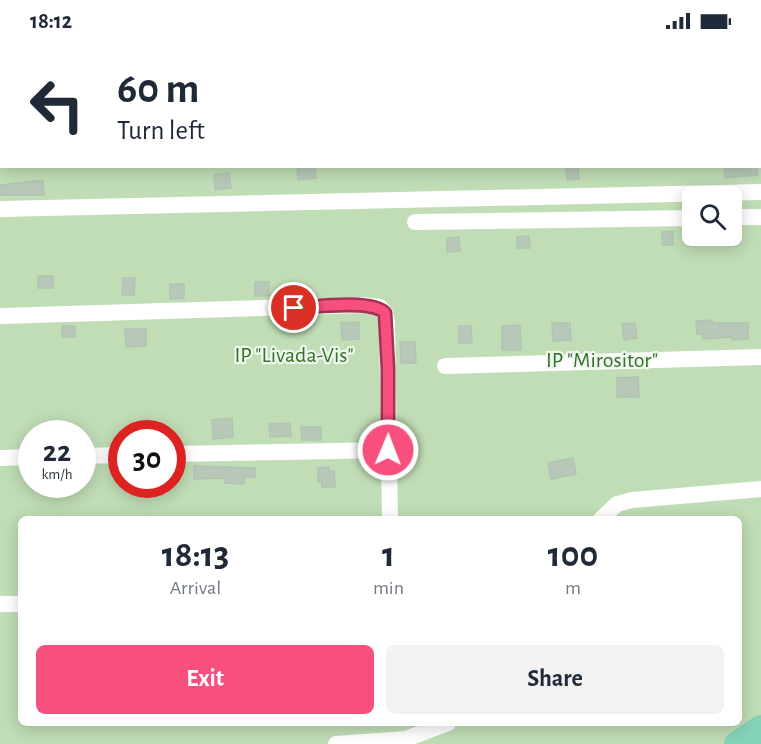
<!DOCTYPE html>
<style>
:root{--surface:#fff;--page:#f2f2f3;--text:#1f2937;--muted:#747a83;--accent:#f8507e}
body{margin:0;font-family:"Alegreya Sans",sans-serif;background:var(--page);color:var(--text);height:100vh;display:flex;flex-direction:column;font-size:22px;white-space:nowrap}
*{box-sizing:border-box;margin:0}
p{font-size:20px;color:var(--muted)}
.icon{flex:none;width:33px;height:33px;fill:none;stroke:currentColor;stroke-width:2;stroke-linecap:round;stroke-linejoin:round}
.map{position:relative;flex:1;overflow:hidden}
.side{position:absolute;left:18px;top:474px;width:724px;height:210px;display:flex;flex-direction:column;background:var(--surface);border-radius:9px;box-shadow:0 3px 15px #0003}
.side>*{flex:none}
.hud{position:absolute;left:0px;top:0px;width:762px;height:126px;box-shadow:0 3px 15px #0003;background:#fff;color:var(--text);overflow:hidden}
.controls{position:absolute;left:682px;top:144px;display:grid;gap:12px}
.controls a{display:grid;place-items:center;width:60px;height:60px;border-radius:9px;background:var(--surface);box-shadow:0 3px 15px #0003;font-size:30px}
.speed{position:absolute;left:18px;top:378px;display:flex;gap:12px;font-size:30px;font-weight:700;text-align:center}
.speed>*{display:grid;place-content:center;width:78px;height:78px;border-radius:50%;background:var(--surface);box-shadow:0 3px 15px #0003;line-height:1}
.speed small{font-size:15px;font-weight:400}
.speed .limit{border:9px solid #d22;background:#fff;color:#111}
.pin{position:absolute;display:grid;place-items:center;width:51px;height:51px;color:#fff;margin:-26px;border:3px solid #fff;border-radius:50%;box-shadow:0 2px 6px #0007}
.me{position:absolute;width:66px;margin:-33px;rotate:1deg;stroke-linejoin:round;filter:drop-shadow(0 0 4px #0008)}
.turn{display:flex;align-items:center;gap:21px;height:126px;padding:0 18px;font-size:27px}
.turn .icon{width:78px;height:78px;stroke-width:2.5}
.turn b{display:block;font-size:42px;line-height:51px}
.eta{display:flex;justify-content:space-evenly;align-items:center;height:102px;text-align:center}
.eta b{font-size:36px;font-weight:700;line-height:42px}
.button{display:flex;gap:12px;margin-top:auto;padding:12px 18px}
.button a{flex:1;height:69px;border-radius:9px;background:var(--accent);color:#fff;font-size:24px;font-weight:700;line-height:69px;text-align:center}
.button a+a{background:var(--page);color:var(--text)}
.status{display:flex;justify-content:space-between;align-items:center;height:42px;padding:0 30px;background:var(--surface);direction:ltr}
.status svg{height:16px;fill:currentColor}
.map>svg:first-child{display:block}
.green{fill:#c0ddb6;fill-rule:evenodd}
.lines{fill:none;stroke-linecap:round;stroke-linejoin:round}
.river{stroke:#84d3b6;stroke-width:26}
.building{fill:#b7c8b8;stroke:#b1c4b2;stroke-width:1.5}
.minor{stroke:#fff;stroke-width:16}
.route-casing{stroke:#a13452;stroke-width:15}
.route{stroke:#f8507e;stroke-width:10}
.labels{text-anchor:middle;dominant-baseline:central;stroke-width:4.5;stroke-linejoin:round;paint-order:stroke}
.park-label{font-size:22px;fill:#327328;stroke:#eff7ef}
</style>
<div class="status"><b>18:12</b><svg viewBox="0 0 49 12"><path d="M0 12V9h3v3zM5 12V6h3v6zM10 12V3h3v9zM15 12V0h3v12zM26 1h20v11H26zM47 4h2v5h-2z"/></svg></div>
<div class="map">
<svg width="761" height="702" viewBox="0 0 761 702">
<rect width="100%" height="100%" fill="#dfebdf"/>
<!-- green -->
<path class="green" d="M761 55V702H0V72L2 124H760ZM693 154H732V194H693ZM32 392H82V442H32ZM122 392H172V442H122ZM21 477H740V681H21Z"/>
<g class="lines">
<!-- river -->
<path class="river" d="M737 702 761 686"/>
</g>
<!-- building -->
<path class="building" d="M297 124H315L316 136 298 138Z
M566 124H578L579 137 567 138Z
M724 124H757L758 133 725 136Z
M229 131 231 146 215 148 214 133Z
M43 138 44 153H0V143Z
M673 189V203H662V190Z
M529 194 530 206H517V195Z
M459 195 460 209 447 210V196Z
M38 234H53V246H38Z
M123 236H135L134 253H122Z
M255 240H269V254H255Z
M170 242H184V256L170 257Z
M712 278V281H748V297L732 298V295L703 297 702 292H697L696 279Z
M359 280V297L342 298 341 281Z
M552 281H570L571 298 553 299Z
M635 281 637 296 624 298 622 282Z
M520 283 521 308H502V284Z
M62 284H75V295H62Z
M459 284H471L472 301H459Z
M125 287H146V304L126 305Z
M400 300H415L416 321H401Z
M638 335 639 355H617V336Z
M232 376 233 395 213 397 212 378Z
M290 381 291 394 270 395 269 382Z
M301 385H321V398H302Z
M573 416 576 432 551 437 548 421Z
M194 424 255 426V435H244V442L225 441 226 436 194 437Z
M329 425V429H334L335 445H322V439L318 440V426Z"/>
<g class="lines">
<!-- minor -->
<path class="minor" d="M0 167 761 150
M732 175H761
M415 180 693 176
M0 274 361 263 380 265 385 271 387 280 390 477
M445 324 761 315
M172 412 388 408
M82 414 122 413
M0 416 32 415
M601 477 617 462 632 458 761 447
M0 562H21
M336 702 406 697 448 681"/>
</g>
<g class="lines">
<defs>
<path id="route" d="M294 266C314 265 372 257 385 271L388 327V408"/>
</defs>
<!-- route casing -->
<use href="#route" class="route-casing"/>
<!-- route -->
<use href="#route" class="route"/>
</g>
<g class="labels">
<!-- park labels -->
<g class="park-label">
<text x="294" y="313">IP "Livada-Vis"</text>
<text x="602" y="318">IP "Mirositor"</text>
</g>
</g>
</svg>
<div class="controls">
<a><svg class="icon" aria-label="search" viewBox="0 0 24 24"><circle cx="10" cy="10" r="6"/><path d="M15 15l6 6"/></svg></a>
</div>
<div class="speed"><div>22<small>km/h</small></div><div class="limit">30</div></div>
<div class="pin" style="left:294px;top:266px;background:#d93025"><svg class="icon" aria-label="arrive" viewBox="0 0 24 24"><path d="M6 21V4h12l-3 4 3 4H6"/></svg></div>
<svg class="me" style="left:388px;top:408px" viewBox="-20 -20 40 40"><circle r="17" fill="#f8507e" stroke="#fff" stroke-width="3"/><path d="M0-11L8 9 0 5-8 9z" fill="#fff"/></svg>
<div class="hud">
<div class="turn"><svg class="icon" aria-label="left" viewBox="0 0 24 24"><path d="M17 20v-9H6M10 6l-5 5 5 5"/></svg><div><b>60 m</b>Turn left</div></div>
</div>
<section class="side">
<div class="eta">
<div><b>18:13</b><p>Arrival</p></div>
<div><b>1</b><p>min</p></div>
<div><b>100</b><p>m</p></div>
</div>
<div class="button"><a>Exit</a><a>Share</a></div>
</section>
</div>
